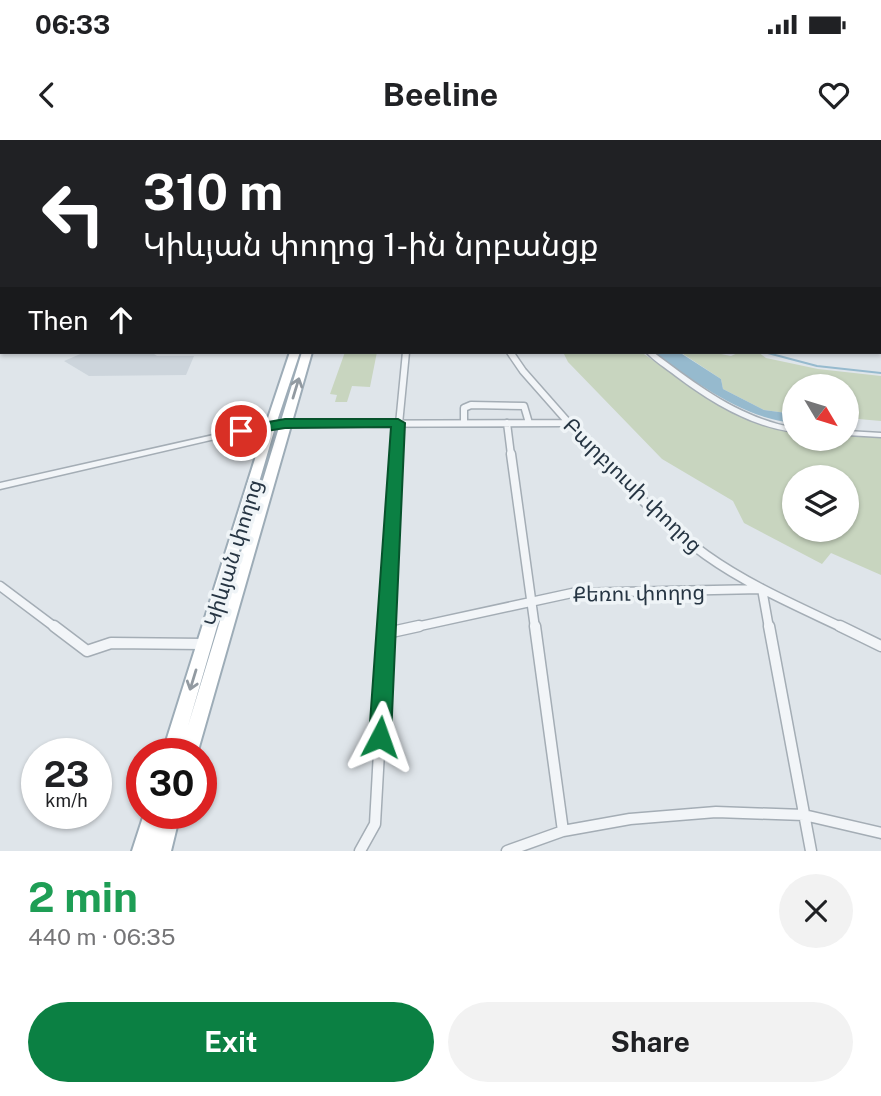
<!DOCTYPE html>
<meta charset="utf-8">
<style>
:root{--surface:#fff;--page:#f2f2f2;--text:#202124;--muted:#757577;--accent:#0b8043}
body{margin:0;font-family:"Public Sans","Noto Sans Armenian",sans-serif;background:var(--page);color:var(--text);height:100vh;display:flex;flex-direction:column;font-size:26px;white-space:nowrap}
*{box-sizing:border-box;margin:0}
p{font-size:23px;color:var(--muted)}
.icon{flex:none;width:38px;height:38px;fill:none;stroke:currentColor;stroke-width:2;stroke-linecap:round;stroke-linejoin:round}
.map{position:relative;height:711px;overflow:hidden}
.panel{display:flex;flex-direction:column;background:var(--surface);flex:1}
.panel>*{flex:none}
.banner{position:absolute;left:0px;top:0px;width:882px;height:214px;box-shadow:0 2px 5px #0004;background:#202124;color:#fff;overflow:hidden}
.needle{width:46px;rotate:128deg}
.buttons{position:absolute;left:782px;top:234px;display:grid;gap:14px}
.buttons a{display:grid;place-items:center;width:77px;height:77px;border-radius:50%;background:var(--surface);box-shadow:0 2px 5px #0004;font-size:35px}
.speed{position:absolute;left:21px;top:598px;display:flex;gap:14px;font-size:35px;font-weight:700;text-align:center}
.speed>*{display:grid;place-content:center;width:91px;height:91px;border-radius:50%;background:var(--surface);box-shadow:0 2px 5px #0004;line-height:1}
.speed small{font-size:18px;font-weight:400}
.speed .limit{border:10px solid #d22;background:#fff;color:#111}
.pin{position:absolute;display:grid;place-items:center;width:60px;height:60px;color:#fff;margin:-30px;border:4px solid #fff;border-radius:50%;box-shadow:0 2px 7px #0007}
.me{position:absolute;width:77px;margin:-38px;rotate:4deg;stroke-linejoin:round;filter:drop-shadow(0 0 5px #0008)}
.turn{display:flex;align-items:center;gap:24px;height:147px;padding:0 28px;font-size:32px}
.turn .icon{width:91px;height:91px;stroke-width:2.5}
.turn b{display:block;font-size:49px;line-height:60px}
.then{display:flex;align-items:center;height:66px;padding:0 28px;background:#0003;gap:14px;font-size:26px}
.round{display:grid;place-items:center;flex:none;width:74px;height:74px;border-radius:37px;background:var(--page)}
.summary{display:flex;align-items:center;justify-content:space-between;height:119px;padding:0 28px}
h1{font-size:42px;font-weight:700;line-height:52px;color:#1e9e55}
.cta{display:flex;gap:14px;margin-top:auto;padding:14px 28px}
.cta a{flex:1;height:80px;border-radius:42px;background:var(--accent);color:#fff;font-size:28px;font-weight:700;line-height:80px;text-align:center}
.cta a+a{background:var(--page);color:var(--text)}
.status{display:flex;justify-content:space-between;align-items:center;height:49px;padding:0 35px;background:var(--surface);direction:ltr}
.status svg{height:19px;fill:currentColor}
header{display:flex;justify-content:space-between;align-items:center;height:91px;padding:0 28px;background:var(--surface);font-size:32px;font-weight:700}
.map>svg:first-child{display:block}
.built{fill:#cdd5dc}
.green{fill:#c8d5bf;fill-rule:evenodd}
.water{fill:#96bace}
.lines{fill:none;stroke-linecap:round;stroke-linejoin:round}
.stream{stroke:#96bace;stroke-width:2}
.minor-far2-casing{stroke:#a4adb5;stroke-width:9}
.minor-far1-casing{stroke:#a4adb5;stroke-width:11}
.minor-casing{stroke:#a4adb5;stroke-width:13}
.tertiary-casing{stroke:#a4adb5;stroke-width:3}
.secondary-casing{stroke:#a4adb5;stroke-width:14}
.primary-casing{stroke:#9dacb7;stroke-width:4}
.minor-far2{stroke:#f2f5f8;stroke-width:6}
.minor-far1{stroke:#f2f5f8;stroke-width:8}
.minor{stroke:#f2f5f8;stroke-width:10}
.tertiary{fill:#f2f5f8;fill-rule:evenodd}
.secondary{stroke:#fff;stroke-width:10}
.primary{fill:#fff;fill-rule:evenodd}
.oneway{stroke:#929aa1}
.route{fill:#0b8043;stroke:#07532c;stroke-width:2}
.labels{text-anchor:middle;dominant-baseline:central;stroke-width:7;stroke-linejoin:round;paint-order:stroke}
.street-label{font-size:21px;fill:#263543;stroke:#eff4f7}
</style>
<div class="status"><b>06:33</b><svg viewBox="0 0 49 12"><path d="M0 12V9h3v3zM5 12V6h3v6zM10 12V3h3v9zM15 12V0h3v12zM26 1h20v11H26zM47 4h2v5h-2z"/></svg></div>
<header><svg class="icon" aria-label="back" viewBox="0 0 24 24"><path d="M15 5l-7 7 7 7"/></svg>Beeline<svg class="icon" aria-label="heart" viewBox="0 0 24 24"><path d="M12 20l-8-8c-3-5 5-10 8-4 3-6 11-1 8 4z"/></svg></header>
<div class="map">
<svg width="881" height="711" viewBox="0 0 881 711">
<rect width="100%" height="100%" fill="#dfe5ea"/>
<!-- built -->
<path class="built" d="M85 212H151L157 216H194L186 235 89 236 64 221Z"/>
<!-- green -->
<path class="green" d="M0 0H325L328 1 2 2 0 42Z
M345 212H377L370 247 352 246 347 262H335L337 255 330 254Z
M563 212H641L701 254 745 278 794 288V299H847V290L881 293V435L831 413 822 424 744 383 733 361 662 319 568 222ZM794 338H847V390H794Z
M680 212H711L731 216 740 212H758L766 218 818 229 881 236V281L847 278V247H794V274L764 270 723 249 721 239Z"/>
<!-- water -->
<path class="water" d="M652 212H679L721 239 723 249 764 270 794 274V283C741 278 695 241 652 212Z"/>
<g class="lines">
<!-- stream -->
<path class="stream" d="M764 212 817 226 881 233"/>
<defs>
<path id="minor-far2" d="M510 212 523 231 597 315
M464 283V268L471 265 524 266 529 283
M507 283 511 315
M285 284 566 283
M396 315 406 212"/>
<path id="minor-far1" d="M511 314 535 488
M595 314C631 348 666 386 706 415 748 445 797 466 843 488
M0 446 56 488
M762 449 769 488
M386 488 396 314
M411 488 572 453 761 449"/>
<path id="minor" d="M54 486 87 511 111 503 204 504
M535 486 563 691
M769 486 811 711
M840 486 881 506
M387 493 419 486
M360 711 375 684 386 486
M507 711 563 691 630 679 716 672 804 675 881 693"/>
<path id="tertiary" d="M774 0 788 2H779Z
M880 19H881V21H880Z
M880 34H881V36H880Z
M2 163V167L0 168V164Z
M0 180H2V184H0Z
M646 212H653C698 246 738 277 794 288V292C750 286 712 263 676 236 666 228 654 221 646 212Z
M271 282H285L289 284 285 286H271L0 349V343Z
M847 291 881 293V297L847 295Z"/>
<path id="secondary" d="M656 2 661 0"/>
<path id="primary" d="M357 0H365L355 2Z
M880 120H881V124H880Z
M290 212H300L276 284 188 586 302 212H312L197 614H162L266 284Z
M144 674H180L171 711H132Z"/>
</defs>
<!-- minor-far2 casing -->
<use href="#minor-far2" class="minor-far2-casing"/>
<!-- minor-far1 casing -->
<use href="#minor-far1" class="minor-far1-casing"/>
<!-- minor casing -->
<use href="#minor" class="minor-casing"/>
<!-- tertiary casing -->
<use href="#tertiary" class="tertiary-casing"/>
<!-- secondary casing -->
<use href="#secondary" class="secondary-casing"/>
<!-- primary casing -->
<use href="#primary" class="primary-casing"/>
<!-- minor-far2 -->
<use href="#minor-far2" class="minor-far2"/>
<!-- minor-far1 -->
<use href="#minor-far1" class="minor-far1"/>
<!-- minor -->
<use href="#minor" class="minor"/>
<!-- tertiary -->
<use href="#tertiary" class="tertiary"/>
<!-- secondary -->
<use href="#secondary" class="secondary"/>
<!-- primary -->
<use href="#primary" class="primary"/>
</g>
<!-- one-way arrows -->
<defs><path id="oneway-shaft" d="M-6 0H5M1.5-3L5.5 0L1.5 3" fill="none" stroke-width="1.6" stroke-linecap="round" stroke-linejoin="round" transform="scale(1.75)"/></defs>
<g class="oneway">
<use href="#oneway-shaft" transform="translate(296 248) rotate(-73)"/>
<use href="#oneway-shaft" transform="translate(193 540) rotate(107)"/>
</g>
<!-- route -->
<path class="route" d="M285 279H398L405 283 391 597 388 603 380 606 372 603 369 597 391 287 285 288 241 295 234 291 241 287Z"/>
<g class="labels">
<!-- street labels -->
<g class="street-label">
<text transform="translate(633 345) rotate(44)">Բարբյուսի փողոց</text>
<text transform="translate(233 413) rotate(-73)">Կիևյան փողոց</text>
<text transform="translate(639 453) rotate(-1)">Քեռու փողոց</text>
</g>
</g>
</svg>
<div class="buttons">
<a><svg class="needle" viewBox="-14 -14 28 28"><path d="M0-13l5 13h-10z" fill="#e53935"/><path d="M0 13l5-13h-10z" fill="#757577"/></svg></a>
<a><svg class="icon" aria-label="layers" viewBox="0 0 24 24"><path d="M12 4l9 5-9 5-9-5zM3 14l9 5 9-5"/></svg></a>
</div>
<div class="speed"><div>23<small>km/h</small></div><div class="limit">30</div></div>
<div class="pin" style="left:241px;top:291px;background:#d93025"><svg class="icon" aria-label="arrive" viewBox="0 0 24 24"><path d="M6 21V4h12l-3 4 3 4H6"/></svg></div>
<svg class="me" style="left:380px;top:597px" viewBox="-20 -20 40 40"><path d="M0-17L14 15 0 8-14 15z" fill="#0b8043" stroke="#fff" stroke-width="4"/></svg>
<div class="banner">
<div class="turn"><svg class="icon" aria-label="left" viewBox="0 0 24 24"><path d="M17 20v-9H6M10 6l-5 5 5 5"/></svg><div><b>310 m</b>Կիևյան փողոց 1-ին նրբանցք</div></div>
<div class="then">Then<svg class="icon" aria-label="ahead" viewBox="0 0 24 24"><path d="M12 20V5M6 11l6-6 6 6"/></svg></div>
</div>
</div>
<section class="panel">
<div class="summary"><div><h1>2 min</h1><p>440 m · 06:35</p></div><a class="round"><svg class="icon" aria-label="close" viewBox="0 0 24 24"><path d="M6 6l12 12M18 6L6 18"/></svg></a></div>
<div class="cta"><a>Exit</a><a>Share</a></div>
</section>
